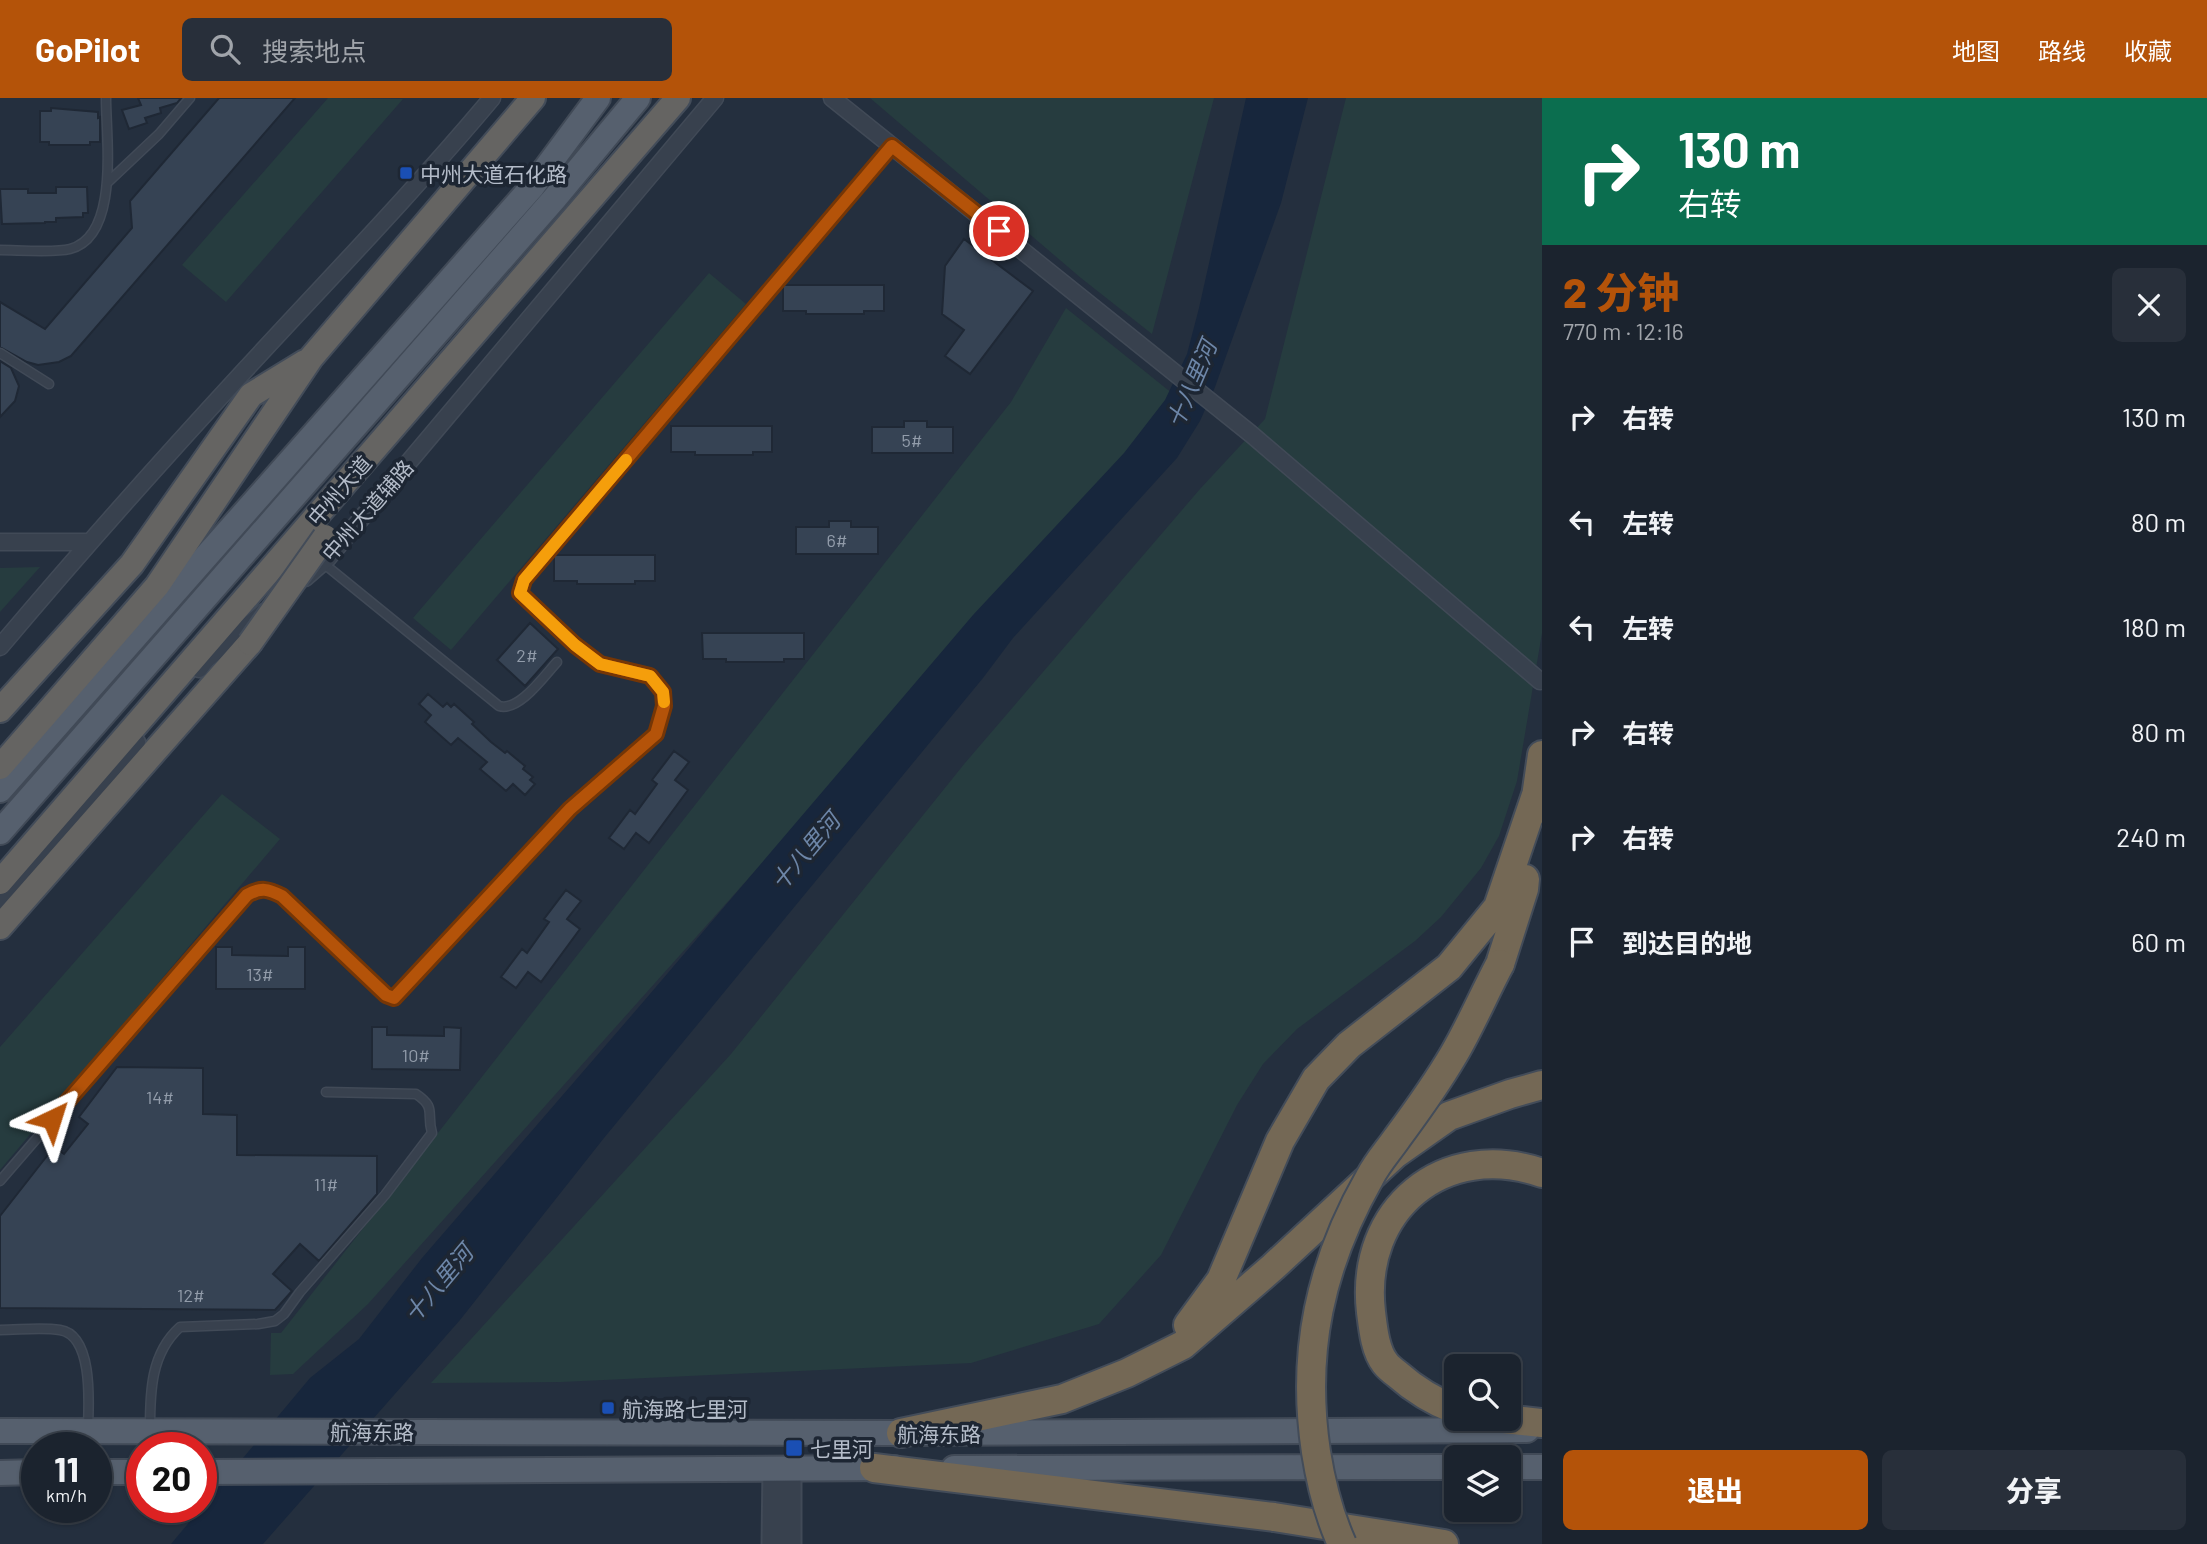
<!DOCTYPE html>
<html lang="zh">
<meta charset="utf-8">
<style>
:root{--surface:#1b232e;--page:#282f3a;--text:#f1f3f6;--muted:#a0a4aa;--line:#39404a;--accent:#b45309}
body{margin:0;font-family:Barlow,"Noto Sans SC",sans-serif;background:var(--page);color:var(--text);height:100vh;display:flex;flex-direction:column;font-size:26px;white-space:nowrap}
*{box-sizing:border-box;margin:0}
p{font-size:23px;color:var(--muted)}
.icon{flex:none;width:38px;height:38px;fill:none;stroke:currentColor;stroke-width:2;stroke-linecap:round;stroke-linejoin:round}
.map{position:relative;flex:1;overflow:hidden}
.panel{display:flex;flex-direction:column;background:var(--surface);width:665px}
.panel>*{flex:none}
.guide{background:#0b6e4f;color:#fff;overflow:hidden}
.fabs{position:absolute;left:1444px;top:1256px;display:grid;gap:14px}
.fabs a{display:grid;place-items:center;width:77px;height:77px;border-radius:10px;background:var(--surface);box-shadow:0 2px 5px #0004,0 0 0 2px var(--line);font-size:35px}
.speed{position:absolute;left:21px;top:1334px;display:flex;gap:14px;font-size:35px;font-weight:700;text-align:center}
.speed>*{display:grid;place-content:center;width:91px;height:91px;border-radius:50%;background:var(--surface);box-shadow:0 2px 5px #0004,0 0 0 2px var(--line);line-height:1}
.speed small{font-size:18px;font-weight:400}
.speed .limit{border:10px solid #d22;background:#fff;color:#111}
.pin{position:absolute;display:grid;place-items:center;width:60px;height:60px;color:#fff;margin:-30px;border:4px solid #fff;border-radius:50%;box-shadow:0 2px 7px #0007}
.me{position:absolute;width:77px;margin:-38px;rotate:41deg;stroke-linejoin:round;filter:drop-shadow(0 0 5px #0008)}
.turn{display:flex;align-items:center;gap:24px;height:147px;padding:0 21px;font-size:32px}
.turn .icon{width:91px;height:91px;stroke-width:2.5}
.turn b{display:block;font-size:49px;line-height:60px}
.round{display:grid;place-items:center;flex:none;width:74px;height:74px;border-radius:10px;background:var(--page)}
.summary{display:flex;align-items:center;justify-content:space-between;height:119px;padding:0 21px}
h1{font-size:42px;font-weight:800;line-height:52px;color:var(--accent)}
.primary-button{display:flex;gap:14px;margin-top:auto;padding:14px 21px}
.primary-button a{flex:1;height:80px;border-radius:10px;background:var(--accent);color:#fff;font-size:28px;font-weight:800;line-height:80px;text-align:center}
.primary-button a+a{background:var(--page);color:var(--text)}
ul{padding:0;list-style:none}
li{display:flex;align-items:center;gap:21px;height:105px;padding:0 21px}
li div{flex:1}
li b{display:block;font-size:26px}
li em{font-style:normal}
header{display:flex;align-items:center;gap:42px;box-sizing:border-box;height:98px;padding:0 35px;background:var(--accent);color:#fff}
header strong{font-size:33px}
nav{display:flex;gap:38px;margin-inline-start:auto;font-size:24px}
.search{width:490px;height:63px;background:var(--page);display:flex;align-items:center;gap:18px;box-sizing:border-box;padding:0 24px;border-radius:10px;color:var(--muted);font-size:26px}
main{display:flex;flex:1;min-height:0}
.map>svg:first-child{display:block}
.green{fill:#263c3f}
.water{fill:#17263c}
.building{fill:#364354;stroke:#1f2835;stroke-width:2}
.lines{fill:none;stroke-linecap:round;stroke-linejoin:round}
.service-casing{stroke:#414a57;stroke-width:11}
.minor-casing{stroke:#414a57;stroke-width:19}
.tertiary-casing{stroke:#414a57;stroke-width:23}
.primary-casing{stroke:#414a57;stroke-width:28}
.trunk-casing{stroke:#434c59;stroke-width:28}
.motorway-casing{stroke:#434c59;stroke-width:32}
.service{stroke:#38414e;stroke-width:8}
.minor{stroke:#38414e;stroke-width:16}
.tertiary{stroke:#38414e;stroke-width:19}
.primary{stroke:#56606e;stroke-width:24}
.trunk{stroke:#656462;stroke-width:24}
.motorway{stroke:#746855;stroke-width:28}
.trunk-bridge-casing{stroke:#434c59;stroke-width:28;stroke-linecap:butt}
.motorway-bridge-casing{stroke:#434c59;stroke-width:32;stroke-linecap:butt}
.trunk-bridge{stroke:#656462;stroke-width:24}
.motorway-bridge{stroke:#746855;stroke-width:28}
.route-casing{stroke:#753606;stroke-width:18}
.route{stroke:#b45309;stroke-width:12}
.slow{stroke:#f59e0b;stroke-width:12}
.transit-dot{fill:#1a4fb4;stroke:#1d2633;stroke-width:2.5}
.labels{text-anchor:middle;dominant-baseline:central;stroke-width:7;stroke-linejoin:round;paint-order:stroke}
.number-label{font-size:18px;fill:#929caa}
.poi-label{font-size:21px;fill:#b4bcc9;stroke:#1d2633;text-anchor:start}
.street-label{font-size:21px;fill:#b4bcc9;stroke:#1d2633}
.water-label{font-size:23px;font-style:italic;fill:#6d86a8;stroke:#1d2633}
</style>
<header>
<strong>GoPilot</strong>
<div class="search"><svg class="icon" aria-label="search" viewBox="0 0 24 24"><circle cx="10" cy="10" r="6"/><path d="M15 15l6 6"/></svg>搜索地点</div>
<nav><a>地图</a><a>路线</a><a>收藏</a></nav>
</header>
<main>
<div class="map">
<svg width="1542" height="1446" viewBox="0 0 1542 1446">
<rect width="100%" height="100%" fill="#242f3e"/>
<!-- green -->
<path class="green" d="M328 0 403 1 226 204 182 167Z
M870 0H1214L1152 236 1081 180Z
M1346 0H1542V535L1517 683 1499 738 1481 770 1441 819 1415 843 1297 931 1263 966 1237 1007 1161 1157 1099 1226 971 1265 561 1284 431 1285 731 956 965 665 1200 391 1265 321Z
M709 175 746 206 451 552 413 520Z
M1066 210 1178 300 368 1206 293 1276 270 1277 271 1235H281L1011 304Z
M40 469 0 514V470Z
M222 696 280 741 0 1072V949Z"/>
<!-- water -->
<path class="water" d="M1246 0H1308L1281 105 1215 289 1200 323 1177 360 1013 540 983 580 604 1040 460 1222 263 1446H171L310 1280 359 1241 422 1160 644 903 973 517 1124 355 1165 302 1187 256 1199 210Z"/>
<!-- building -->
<path class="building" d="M138 0H181L177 5 160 10 161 15 145 20 147 25 129 31 122 12 141 7Z
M219 0H295L71 258 59 264 38 267 27 264 0 249V204L45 231 132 130 130 103Z
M51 10 98 14V20L100 19V44H90V47H49V44H40V13H51Z
M56 89H87L88 115H83V119L56 120V124H45V125L2 126 0 91H28V95H56Z
M964 141 1033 193 970 276 945 258 964 232 942 216 945 168Z
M783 187H884V213H864V216H806V213H783Z
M0 263 11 270 19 288 15 303 0 319Z
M904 323H927V329H953V355H872V329H904Z
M671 328H772V354H753V357H695V354H671Z
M829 423H851V429H878V456H796V429H829Z
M554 457H655V483H635V486H577V483H554Z
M530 525 558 551 525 588 497 562Z
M702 535H804V561H784V564H726V561H703Z
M428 596 443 609 447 605 451 609 454 606 474 624 472 626 491 644 505 655 507 653 525 668 523 671 533 679 530 682 535 686 525 697 513 686 506 693 480 671 487 664 458 640 451 647 425 624 431 617 419 606Z
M674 653 689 664 675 682 688 692 649 745 636 735 624 751 609 740 630 712 635 716 657 686 652 682Z
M566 792 581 803 567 821 580 831 541 884 528 874 516 890 501 879 522 851 527 855 549 824 544 821Z
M216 849H232V857L288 858V849H305V891H216Z
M372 929H387V937L444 938V929L461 930 460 972 372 971Z
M117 969 203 970V1016L237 1017V1057L377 1058V1096L319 1163 300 1146 273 1176 292 1193 275 1212 0 1210V1118L54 1049 64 1056 88 1026 79 1019Z"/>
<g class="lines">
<defs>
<path id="service" d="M107 85 159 36 190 0
M0 152C17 152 55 155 70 151 120 138 106 40 106 0
M0 255 49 286
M323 465 499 608C519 614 544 578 557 564
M0 1083 247 797C261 789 268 791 282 798L386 897 394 900 570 711 656 636 664 608 663 594 650 578 600 566 575 547 520 495 524 482 892 48
M0 1232C19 1232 41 1229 60 1232 93 1237 89 1304 88 1329
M150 1330C150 1293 151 1255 180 1229L258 1226 275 1223 284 1216 300 1194 385 1097 432 1035C426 1015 437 1010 416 996L326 994"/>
<path id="minor" d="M832 0 1251 336 1540 583
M0 444H88
M305 480 328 460 715 0
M0 549C80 454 162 362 246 271 329 181 414 93 492 0
M199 571 206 562 264 514
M0 805 137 644"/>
<path id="tertiary" d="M772 1446 773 1371
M791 1446V1371"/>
<path id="primary" d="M0 692 532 89 598 0
M0 734 555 100 638 0
M0 1333 901 1335 1527 1332
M1508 1369H1542
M954 1370 1456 1369
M96 1374H142
M201 1374 894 1370
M0 1375 37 1374"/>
<path id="trunk" d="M0 612 132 466 251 297 305 264
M0 669 157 488 311 260 533 0
M0 784 678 0
M0 829 250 545"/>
<path id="motorway" d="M1534 713 1542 657
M1500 866 1524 791 1525 781
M1188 1227 1221 1182 1280 1043 1316 981 1349 947 1449 869 1498 809 1536 697
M1456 1312C1433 1303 1415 1292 1397 1276 1393 1273 1388 1269 1385 1265 1375 1252 1373 1230 1371 1214 1359 1111 1444 1041 1542 1075
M1504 1321 1542 1325
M901 1335 1062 1301 1127 1275 1183 1247 1273 1169 1395 1056 1449 1018 1510 996 1542 987
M874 1370 1274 1419 1444 1446"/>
</defs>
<!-- service casing -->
<use href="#service" class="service-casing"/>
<!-- minor casing -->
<use href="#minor" class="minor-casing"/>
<!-- tertiary casing -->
<use href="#tertiary" class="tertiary-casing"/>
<!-- primary casing -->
<use href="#primary" class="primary-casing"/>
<!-- trunk casing -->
<use href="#trunk" class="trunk-casing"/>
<!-- motorway casing -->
<use href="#motorway" class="motorway-casing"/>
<!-- service -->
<use href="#service" class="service"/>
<!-- minor -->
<use href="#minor" class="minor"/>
<!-- tertiary -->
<use href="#tertiary" class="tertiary"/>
<!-- primary -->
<use href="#primary" class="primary"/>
<!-- trunk -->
<use href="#trunk" class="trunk"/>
<!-- motorway -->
<use href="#motorway" class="motorway"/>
<defs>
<path id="trunk-bridge" d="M250 545 325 439"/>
<path id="motorway-bridge" d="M1342 1446C1329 1417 1321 1386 1316 1354 1301 1254 1320 1167 1370 1079 1377 1065 1388 1053 1397 1040 1417 1013 1437 985 1454 956 1471 927 1484 896 1500 866"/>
</defs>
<!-- trunk-bridge casing -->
<use href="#trunk-bridge" class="trunk-bridge-casing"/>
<!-- motorway-bridge casing -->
<use href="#motorway-bridge" class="motorway-bridge-casing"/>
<!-- trunk-bridge -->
<use href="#trunk-bridge" class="trunk-bridge"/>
<!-- motorway-bridge -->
<use href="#motorway-bridge" class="motorway-bridge"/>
</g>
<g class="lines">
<defs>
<path id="route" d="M52 1021 247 797C261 789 268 791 282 798L386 897 394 900 570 711 656 636 664 608 663 594 650 578 600 566 575 547 520 495 524 482 892 48 999 133"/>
</defs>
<!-- route casing -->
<use href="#route" class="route-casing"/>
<!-- route -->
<use href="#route" class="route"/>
<!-- slow -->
<path class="slow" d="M626 362 524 482 520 495 575 547 600 566 650 578 663 594 664 604"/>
</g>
<!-- markers -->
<g class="transit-dot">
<rect x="399" y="68" width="14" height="14" rx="3.5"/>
<rect x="601" y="1303" width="14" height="14" rx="3.5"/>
<rect x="785" y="1341" width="18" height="18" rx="3.5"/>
</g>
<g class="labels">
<!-- number labels -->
<g class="number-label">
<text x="912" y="342">5#</text>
<text x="837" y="442">6#</text>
<text x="527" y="557">2#</text>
<text x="260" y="876">13#</text>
<text x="416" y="957">10#</text>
<text x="160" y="999">14#</text>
<text x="326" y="1086">11#</text>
<text x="191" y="1197">12#</text>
</g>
<!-- poi labels -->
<g class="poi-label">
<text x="420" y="75">中州大道石化路</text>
<text x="622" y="1310">航海路七里河</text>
<text x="810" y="1350">七里河</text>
</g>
<!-- street labels -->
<g class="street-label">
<text transform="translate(339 392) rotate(-49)">中州大道</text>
<text transform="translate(367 412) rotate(-49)">中州大道辅路</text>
<text x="372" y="1333">航海东路</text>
<text x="939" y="1335">航海东路</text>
</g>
<!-- water labels -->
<g class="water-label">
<text transform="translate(1191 286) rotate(-67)">十八里河</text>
<text transform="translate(805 753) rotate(-50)">十八里河</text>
<text transform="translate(438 1185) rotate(-50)">十八里河</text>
</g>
</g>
</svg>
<div class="fabs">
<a><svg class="icon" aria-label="search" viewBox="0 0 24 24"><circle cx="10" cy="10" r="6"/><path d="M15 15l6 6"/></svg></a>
<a><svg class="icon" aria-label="layers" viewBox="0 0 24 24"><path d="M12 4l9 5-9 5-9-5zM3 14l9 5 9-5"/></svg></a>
</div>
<div class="speed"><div>11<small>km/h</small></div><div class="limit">20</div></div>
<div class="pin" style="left:999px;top:133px;background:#d93025"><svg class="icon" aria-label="arrive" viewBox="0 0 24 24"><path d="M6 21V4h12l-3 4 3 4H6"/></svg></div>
<svg class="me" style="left:52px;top:1021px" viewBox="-20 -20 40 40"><path d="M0-17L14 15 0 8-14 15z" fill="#b45309" stroke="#fff" stroke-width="4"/></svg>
</div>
<section class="panel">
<div class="guide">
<div class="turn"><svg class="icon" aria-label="right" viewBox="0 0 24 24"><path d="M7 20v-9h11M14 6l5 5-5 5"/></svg><div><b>130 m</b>右转</div></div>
</div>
<div class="summary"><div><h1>2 分钟</h1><p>770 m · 12:16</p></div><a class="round"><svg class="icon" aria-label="close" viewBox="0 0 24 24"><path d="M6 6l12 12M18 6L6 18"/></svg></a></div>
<ul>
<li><svg class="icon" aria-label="right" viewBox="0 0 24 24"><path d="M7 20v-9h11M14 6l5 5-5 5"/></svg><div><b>右转</b></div><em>130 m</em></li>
<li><svg class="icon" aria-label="left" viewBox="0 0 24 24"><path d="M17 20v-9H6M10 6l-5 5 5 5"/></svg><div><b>左转</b></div><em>80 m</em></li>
<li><svg class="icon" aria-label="left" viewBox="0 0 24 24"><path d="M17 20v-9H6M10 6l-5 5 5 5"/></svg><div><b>左转</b></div><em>180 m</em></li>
<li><svg class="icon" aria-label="right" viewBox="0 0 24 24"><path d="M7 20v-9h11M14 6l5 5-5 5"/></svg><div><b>右转</b></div><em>80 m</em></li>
<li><svg class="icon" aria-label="right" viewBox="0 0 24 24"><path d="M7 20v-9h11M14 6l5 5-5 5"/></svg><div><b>右转</b></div><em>240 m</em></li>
<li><svg class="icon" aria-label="arrive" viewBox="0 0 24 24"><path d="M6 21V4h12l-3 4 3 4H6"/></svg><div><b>到达目的地</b></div><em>60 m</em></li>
</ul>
<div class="primary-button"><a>退出</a><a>分享</a></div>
</section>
</main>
